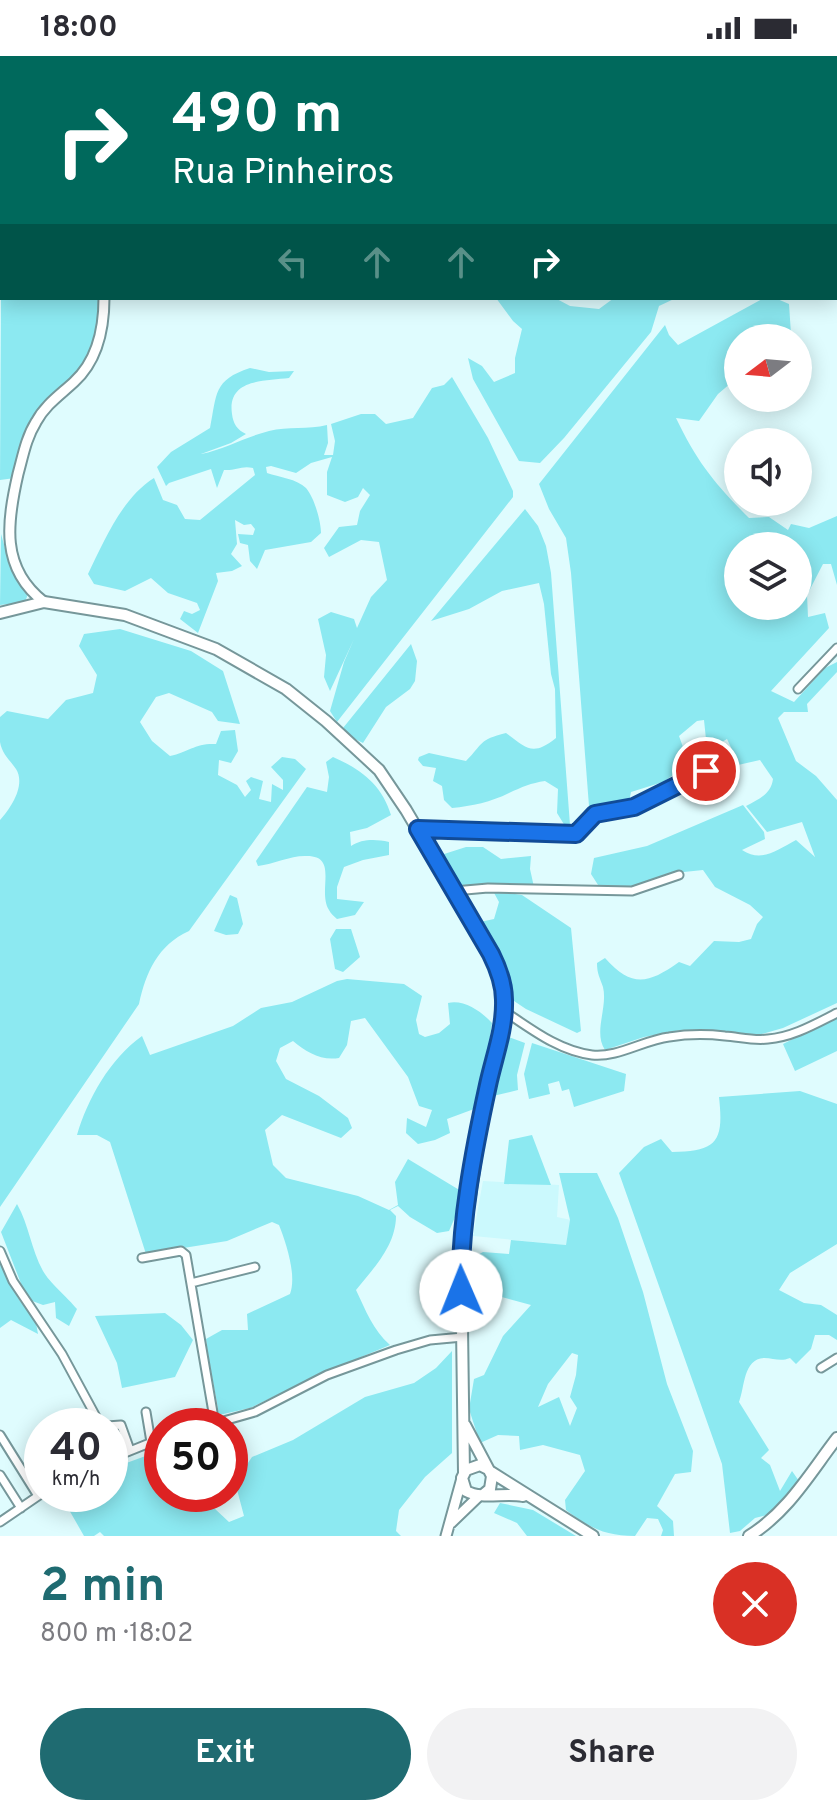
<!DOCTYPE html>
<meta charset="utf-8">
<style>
:root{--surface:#fff;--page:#f2f2f3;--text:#2b2b33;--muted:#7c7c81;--accent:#1f6b71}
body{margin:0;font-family:Overpass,sans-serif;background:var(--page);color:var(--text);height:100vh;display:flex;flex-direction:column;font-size:30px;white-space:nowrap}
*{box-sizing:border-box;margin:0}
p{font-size:26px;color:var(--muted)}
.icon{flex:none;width:44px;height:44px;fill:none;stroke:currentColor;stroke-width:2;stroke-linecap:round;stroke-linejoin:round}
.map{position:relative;height:1480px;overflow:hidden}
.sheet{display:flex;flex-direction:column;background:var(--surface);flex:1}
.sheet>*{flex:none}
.banner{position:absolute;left:0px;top:0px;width:838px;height:244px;box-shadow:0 4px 20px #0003;background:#00695c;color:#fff;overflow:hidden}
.needle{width:52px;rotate:254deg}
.tools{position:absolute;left:724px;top:268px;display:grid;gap:16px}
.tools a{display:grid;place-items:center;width:88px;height:88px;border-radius:50%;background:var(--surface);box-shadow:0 4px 20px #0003;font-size:40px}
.speed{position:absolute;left:24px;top:1352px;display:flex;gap:16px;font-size:40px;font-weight:700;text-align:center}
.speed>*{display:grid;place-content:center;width:104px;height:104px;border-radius:50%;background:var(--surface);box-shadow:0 4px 20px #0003;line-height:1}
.speed small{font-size:20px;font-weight:400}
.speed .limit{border:12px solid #d22;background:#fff;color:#111}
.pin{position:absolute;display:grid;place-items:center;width:68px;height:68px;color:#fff;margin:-34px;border:4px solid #fff;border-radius:50%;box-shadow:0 2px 8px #0007}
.me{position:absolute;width:88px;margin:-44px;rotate:359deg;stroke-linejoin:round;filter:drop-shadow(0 0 6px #0008)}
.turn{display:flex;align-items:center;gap:28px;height:168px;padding:0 40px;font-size:36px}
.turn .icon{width:104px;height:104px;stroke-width:2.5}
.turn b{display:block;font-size:56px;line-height:68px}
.lanes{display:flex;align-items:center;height:76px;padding:0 40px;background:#0003;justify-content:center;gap:40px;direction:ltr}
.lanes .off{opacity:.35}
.round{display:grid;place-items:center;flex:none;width:84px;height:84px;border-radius:42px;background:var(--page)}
.overview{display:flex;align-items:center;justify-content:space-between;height:136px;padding:0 40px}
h1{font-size:48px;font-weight:700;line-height:60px;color:var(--accent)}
.cta{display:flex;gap:16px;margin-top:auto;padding:16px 40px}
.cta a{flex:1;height:92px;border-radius:48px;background:var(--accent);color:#fff;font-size:32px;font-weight:700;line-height:92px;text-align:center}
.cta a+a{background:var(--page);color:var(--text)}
.status{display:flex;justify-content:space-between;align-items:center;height:56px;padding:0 40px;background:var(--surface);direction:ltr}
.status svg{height:22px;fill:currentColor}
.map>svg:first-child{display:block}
.built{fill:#cbf9fd}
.green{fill:#8ce9f1;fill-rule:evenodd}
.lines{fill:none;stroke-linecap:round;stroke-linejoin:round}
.minor-casing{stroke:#76979a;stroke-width:11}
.tertiary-casing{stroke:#76979a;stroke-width:13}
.secondary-casing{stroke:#76979a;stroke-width:14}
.minor{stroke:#fff;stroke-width:7}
.tertiary{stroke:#fff;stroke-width:9}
.secondary{stroke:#fff;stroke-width:10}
.route-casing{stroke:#114b97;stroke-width:20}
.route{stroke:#1a73e8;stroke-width:14}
</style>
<div class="status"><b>18:00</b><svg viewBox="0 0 49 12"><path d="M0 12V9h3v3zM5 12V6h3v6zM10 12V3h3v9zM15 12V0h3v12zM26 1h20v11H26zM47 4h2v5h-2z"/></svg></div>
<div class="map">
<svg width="837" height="1480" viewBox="0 0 837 1480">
<rect width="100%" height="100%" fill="#dffcfe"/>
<!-- built -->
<path class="built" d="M483 1125 559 1129 557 1161 571 1164 566 1189 473 1180Z"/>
<!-- green -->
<path class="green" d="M2 63V242H99C102 276 90 309 64 331 56 339 43 347 37 357 26 375 22 401 15 422L0 424Z
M496 242H555L570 250 599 253 614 242H676L659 250 651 276 564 382 540 407 519 405 473 323 468 302 482 310 494 326 515 317V302L522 273 513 265Z
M764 242H775L789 248 791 278 787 282H738V321L718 338 699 365 676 362C697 406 715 428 749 462L769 461 788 474 791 468 809 472 837 460V529L831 508H823L807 539 808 561 825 557 829 572 771 635 794 646 825 612 837 606V616L807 648 808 656H784L778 662 796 705 816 720 837 744V947L783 972 758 979 681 974 644 981 605 994C593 976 608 952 603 931 600 922 597 918 597 907L605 902C632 932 648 928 679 906L690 910 714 885 739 886 751 883 757 868 763 861 750 849 715 831 703 814 684 816 639 830 600 832 591 818 594 802 647 790 743 749 764 776 765 783 742 794C762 807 777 794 796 784L815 801 802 766 767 776 746 750C759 743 771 738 773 723L760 704 738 709 732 705 735 700 727 683 715 690 718 703 709 712 704 664 697 665 679 680 683 691 698 683 700 689 679 715 663 726 631 736 629 746 601 754 589 750 571 517 566 482 549 453 539 428 665 269 669 279 678 289ZM738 490H798V550H738Z
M250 312 269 316 294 315 289 322C264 325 227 323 232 358 233 367 237 374 246 378L231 387 201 398C225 393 245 381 269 375 288 370 308 374 327 369L328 387 324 399H333L335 385 331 368 361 358H375L386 368 413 362 432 332 444 329 452 321 488 382 513 435V441L337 666 330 655 344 606 354 583 330 635 324 621 326 599 318 563 331 556 354 563 357 572 371 541 387 524 379 486 361 484 329 501 324 492 339 471 357 469 360 455 370 439 363 432 358 441 345 446 327 439V416L332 401 311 407 296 417 271 410 266 411 267 417C279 421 297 423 306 432 314 441 321 465 321 477L311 486 265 494 257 513 250 505 248 489 240 487 238 478 253 479 255 473 251 468 244 469 235 464 237 488 231 498 242 510 232 515 216 517 218 525 198 577 180 563 184 555 192 558 200 554 197 547 168 537 151 522 125 535 94 528 88 518C104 485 122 442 154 422L163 444 177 449 185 463 200 464 255 419 253 412C242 409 235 415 224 414L217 432 211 413 169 427 166 430 157 411 171 396 210 372C217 338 213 324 250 312Z
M525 453 538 470 546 490 551 517 570 769 565 770 557 757 558 733 545 725C531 727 522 731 509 737 491 746 472 750 452 752L444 744 442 730 433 725 436 712 423 710 418 704 419 701 429 697 466 705C484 687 478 684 506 677 527 692 532 701 556 682L555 633 551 618 544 548 539 527 502 535 469 553 431 565Z
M1 478 10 510 28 538 25 546 0 549Z
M120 573 191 595 223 615 240 668 218 665 212 656 169 637 156 641 140 666 152 685 170 700C189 696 195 687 216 688L221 675 235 674 238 695 231 707 219 704 218 719 237 729 245 741 251 734 246 725 251 721 263 725 259 743 271 746 272 728 283 734V724L271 711 282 701 295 703 306 713 189 875C158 889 146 916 139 948L0 1151V764C11 752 26 729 16 713 10 704 2 698 0 686 0 678 0 669 0 661L7 655 48 663 66 644 93 637 97 619 79 590 84 578Z
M411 588 417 605 415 625 410 633 386 651 363 687 351 681 343 672Z
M333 701C361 713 382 729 391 759L367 772 350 776 351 790C362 783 375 783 389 786V799L363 804 344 811 337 831V843L364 846 355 859 337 863C334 860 331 858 329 854 317 835 339 800 307 800 292 799 274 808 258 810L256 805 307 731 327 736 329 721 326 706Z
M466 791H483L501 803 531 800 530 813 534 831 499 828 461 829 441 799Z
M493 835 522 839 571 872 581 975 577 977 526 953 511 943 496 892 480 866 494 863 499 846Z
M230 839 237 842 243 868 238 878 226 879 214 875Z
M336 873H351L360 901 343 916 335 913 330 883Z
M347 923 404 928 422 940 416 964 419 978 425 981 439 977 450 968 448 947C464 943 482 956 492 967L485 1015 474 1053 447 1063 450 1077 435 1084 418 1088 406 1077 407 1062 426 1071 432 1054 419 1050 408 1021 365 962 351 965 347 989 339 1002C321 1005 306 996 293 985L280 992 276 1005 286 1023 319 1040 348 1062 352 1072 341 1082 282 1059 265 1074 273 1109 286 1122 358 1140 389 1154 398 1149 395 1126 408 1103 461 1135 456 1159 449 1175 437 1177 410 1161 398 1150 390 1154 396 1160C396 1189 374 1212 356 1234 366 1255 373 1274 390 1289L330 1314 250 1352 219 1359C215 1333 209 1309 206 1283L222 1274H248L247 1258 290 1238C297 1219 286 1187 279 1169L272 1166 227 1185 146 1198 110 1086 97 1079H77C88 1042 110 1003 142 980L150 999 233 970 261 952 292 946 337 925Z
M837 961V995L795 1015 783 988Z
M506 980 525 987 517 1019 518 1034 493 1040Z
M532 987 626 1018 624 1035 574 1051 569 1033 562 1035 559 1025 548 1028 550 1038 529 1043 524 1018Z
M800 1035 837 1048V1188L790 1217 779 1234 804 1247 821 1249 837 1259V1284L829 1279H815L811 1293 796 1308 790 1302C780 1306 774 1302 764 1302 743 1303 745 1331 739 1346L769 1394 761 1402 770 1409 780 1435 792 1415 799 1425 767 1459 755 1462 740 1475 730 1477 722 1408 619 1117 644 1091 661 1083 672 1096C717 1095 724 1086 719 1041Z
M532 1079 551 1129 504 1128 509 1084Z
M559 1117H597L618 1162 643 1236 667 1328 693 1395 691 1416 675 1418 657 1450 673 1465 674 1480H661L663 1474 658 1463 647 1462 635 1480C606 1480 589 1472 566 1454L565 1444 585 1415 580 1399 543 1389 520 1394 519 1380 498 1379 480 1387 469 1353 474 1323 484 1319 503 1280 531 1249 498 1240 470 1236 473 1201 483 1196 509 1198 511 1184 566 1189 570 1164ZM572 1297 578 1299 576 1319 570 1341 577 1352 570 1370 559 1341 538 1351 548 1328Z
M17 1148C29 1169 31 1193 43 1215 49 1226 68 1242 77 1253L69 1270 56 1262 55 1246 43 1249 27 1243 1 1176Z
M0 1205 18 1242 36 1267 38 1278 11 1264 0 1272Z
M165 1257 181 1269 193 1284 175 1321 122 1332 117 1307 95 1260Z
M452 1295V1397L425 1421 399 1454 396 1475 401 1480H104L100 1476 94 1480H84L60 1438H110V1413L162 1394V1438H199L229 1466 244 1460 235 1426 252 1401 293 1384 365 1341 414 1327 436 1312Z
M500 1447 533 1454 576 1480H527L517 1467 494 1457Z"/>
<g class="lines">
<defs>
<path id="minor" d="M798 633 837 592
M418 773 576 778 595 758 634 751 706 715
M454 835 488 832 632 835 679 819
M504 955C531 973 559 995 592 999 617 1002 644 984 669 981 688 978 707 978 725 980 739 981 754 985 768 983 793 981 815 968 837 957
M0 1195 13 1225 62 1298 101 1370
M142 1202 181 1195 186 1199 215 1368
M191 1227 255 1211
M821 1312 837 1302
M146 1356 151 1386
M107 1370 121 1369 130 1394
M206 1370 255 1356 327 1319 396 1294 430 1284 463 1281
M0 1379 38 1440
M110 1403 162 1382
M0 1419 21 1452
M0 1466 41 1438"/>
<path id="tertiary" d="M9 0 10 2
M44 546C0 512 7 466 18 418 23 400 26 382 36 366 45 349 60 339 74 326 98 304 104 273 104 242
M451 1467 479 1440
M446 1480 462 1422"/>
<path id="secondary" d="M0 557 44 546 125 559 216 593 286 633 326 665 379 714 406 754 491 898 503 930 504 955 485 1043 461 1198 464 1417
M465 1369 492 1420 490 1433 484 1438
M488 1413 480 1409 466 1414 462 1422 466 1435C482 1444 505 1436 523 1440
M491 1416 593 1480
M749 1480C788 1456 810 1417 837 1382"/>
</defs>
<!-- minor casing -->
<use href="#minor" class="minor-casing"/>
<!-- tertiary casing -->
<use href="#tertiary" class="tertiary-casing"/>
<!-- secondary casing -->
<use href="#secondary" class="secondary-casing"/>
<!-- minor -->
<use href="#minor" class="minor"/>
<!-- tertiary -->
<use href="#tertiary" class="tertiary"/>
<!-- secondary -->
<use href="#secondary" class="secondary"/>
</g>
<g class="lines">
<defs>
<path id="route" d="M461 1235C459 1170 474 1093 488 1029 494 1001 505 973 504 944 504 928 498 912 491 898L418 773 576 778 595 758 634 751 706 715"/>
</defs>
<!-- route casing -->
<use href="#route" class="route-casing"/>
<!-- route -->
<use href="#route" class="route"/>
</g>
</svg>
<div class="tools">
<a><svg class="needle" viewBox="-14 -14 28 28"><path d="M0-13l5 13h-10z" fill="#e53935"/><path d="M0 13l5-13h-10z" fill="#7c7c81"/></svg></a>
<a><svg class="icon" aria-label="sound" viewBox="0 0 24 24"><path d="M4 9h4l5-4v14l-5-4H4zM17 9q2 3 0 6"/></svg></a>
<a><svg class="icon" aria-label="layers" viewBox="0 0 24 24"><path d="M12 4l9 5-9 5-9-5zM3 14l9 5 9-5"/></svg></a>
</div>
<div class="speed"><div>40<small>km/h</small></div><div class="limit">50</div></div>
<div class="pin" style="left:706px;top:715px;background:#d93025"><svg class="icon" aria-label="arrive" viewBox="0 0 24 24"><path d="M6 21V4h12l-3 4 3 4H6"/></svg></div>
<svg class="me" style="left:461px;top:1235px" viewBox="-20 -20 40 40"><circle r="19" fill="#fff"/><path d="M0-13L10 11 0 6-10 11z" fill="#1a73e8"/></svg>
<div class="banner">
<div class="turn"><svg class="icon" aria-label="right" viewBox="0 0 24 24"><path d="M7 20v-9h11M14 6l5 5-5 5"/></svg><div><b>490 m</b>Rua Pinheiros</div></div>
<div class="lanes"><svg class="icon off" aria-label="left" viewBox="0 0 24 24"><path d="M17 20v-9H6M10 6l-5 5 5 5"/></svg><svg class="icon off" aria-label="ahead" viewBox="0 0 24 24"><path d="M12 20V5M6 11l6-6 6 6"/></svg><svg class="icon off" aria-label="ahead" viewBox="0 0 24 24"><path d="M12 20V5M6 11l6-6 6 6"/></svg><svg class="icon" aria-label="right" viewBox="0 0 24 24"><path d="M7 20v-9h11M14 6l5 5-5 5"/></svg></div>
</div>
</div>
<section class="sheet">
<div class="overview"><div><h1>2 min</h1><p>800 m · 18:02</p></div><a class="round" style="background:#d93025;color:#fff"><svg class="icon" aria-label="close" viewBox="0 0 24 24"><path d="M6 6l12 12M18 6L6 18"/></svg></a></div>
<div class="cta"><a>Exit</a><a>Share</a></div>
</section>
